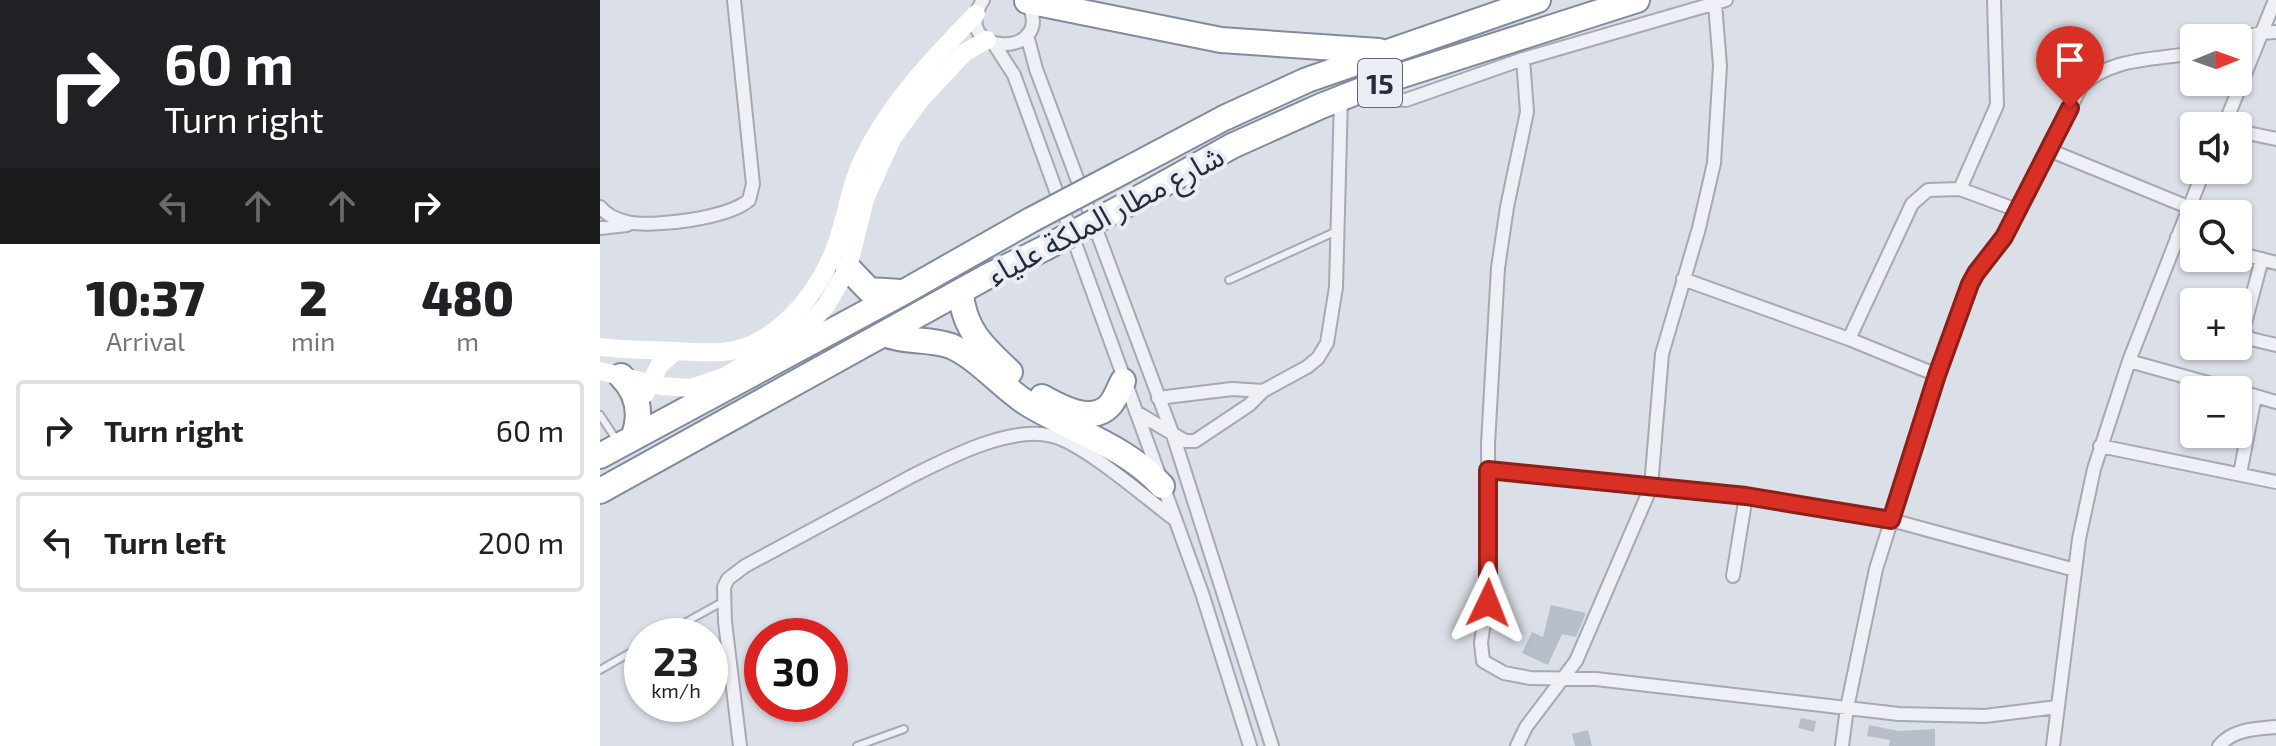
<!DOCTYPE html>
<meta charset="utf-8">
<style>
:root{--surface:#fff;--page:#f2f2f2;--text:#202124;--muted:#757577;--line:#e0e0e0}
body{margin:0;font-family:"Exo 2","Noto Sans Arabic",sans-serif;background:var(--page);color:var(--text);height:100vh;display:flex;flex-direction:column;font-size:30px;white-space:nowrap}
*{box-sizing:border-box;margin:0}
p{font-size:26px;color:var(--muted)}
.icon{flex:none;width:44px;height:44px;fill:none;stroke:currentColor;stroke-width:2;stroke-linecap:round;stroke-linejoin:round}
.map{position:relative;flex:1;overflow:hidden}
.details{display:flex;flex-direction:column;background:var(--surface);width:600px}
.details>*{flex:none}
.banner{background:#202124;color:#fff;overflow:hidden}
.needle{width:52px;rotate:89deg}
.fabs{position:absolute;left:1580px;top:24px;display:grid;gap:16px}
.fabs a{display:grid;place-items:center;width:72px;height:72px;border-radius:8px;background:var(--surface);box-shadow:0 2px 6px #0004;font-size:40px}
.speed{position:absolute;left:24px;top:618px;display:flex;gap:16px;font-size:40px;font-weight:700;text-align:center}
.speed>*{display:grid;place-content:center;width:104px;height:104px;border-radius:50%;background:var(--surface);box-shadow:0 2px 6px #0004;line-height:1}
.speed small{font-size:20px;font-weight:400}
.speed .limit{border:12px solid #d22;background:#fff;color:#111}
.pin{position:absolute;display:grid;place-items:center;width:68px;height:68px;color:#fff;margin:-82px -34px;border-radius:50% 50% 50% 0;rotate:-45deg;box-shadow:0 0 8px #0007}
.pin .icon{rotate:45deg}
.me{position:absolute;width:88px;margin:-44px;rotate:2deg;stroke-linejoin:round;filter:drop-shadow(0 0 6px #0008)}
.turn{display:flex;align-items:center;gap:28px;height:168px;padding:0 32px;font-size:36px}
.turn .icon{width:104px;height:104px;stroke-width:2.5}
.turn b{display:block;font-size:56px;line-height:68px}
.lanes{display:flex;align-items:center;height:76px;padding:0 32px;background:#0003;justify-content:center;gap:40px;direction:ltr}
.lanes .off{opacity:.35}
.eta{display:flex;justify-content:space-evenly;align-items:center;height:136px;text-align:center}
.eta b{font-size:48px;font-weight:800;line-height:56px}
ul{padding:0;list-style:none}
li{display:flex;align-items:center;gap:24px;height:100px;margin:0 16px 12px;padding:0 16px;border:4px solid var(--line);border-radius:8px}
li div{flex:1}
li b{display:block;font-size:30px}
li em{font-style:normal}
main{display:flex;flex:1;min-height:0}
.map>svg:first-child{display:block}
.building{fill:#b8bdca}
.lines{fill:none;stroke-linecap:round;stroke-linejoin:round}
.lane-casing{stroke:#a4a9b4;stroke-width:10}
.street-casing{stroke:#a4a9b4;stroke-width:16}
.highway-casing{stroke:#828b9e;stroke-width:28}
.lane{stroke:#eef0f5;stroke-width:6}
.street{stroke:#eef0f5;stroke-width:12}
.secondary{stroke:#fff;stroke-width:18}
.highway{stroke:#fff;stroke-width:24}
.highway-bridge-casing{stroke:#828b9e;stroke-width:28;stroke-linecap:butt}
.highway-bridge{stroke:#fff;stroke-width:24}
.route-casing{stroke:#8d1f18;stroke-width:20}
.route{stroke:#d93025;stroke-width:14}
.labels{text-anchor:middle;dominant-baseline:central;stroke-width:8;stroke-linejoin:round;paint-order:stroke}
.shield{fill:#eaeef4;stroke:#5f6674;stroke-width:2}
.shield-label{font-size:28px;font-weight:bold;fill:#242c3d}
.street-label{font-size:30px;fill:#242c3d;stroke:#eaeef4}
</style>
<main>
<section class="details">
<div class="banner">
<div class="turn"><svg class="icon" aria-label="right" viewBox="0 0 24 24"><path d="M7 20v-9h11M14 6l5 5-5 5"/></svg><div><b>60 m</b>Turn right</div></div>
<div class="lanes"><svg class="icon off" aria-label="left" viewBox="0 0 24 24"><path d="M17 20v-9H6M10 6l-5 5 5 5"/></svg><svg class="icon off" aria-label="ahead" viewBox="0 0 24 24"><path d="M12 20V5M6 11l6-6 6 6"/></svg><svg class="icon off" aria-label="ahead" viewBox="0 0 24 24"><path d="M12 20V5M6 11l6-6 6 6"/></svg><svg class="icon" aria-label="right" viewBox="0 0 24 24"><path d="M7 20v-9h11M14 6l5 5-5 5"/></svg></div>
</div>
<div class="eta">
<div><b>10:37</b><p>Arrival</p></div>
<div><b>2</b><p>min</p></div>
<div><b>480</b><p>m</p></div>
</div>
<ul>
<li><svg class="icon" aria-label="right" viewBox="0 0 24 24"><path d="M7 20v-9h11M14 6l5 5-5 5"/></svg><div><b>Turn right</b></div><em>60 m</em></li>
<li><svg class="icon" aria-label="left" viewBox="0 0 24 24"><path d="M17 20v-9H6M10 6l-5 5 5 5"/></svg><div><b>Turn left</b></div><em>200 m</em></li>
</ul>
</section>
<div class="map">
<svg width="1676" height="746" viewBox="0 0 1676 746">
<rect width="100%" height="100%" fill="#dbdfe7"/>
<!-- building -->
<path class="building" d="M951 605 986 613 976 637 962 634 948 665 922 653 932 632 943 637Z
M1201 718 1216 721 1214 732 1198 728Z
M1269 725 1299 731 1335 729V746H1289L1290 740 1267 736Z
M988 730 992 746H975L972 734Z"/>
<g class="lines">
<defs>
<path id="lane" d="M629 280 739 230
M0 415 16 439
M61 636 124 601
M0 670 42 646
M257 746 304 729"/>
<path id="street" d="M383 0C346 57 459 60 427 2
M427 35 436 69 573 435 672 746
M1638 40 1660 33 1676 32
M394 44 414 75 602 593 650 746
M923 59 927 112 907 207 898 268 888 444 889 585 881 643 883 661 904 673 930 678 996 679 1299 714 1385 716 1457 707
M772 88 793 99 806 100 923 59 1126 0
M1624 126 1675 0
M1638 131 1676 139
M1449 150 1588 207
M0 207C7 215 17 220 27 222 53 228 129 218 149 200L153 184 134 0
M1417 210 1481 87C1509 57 1556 60 1594 53
M0 228 27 225
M1577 237 1594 242
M1638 253 1676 263
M1662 259 1644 327 1645 334 1651 339 1676 345
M1083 279 1249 339 1337 375
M1249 339 1312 204 1328 190 1360 189
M1529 361 1633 390
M1638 391 1676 402
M558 398 632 389 663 391
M536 412 585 441H595L649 405 663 391 707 367 718 358 727 343 736 287 741 98
M1500 446 1676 482
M888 470 1176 500 1291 520 1475 570
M1640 474 1655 396
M1133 576 1146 496
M140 746 125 622 124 587 128 579 145 566 312 476C348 458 411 425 452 436 483 443 546 498 574 519
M917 746 926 727 976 661 1051 487 1062 354 1099 228 1114 163 1120 66 1115 4
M1242 746 1247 708 1276 569 1337 375 1376 273 1404 237 1417 210 1360 189 1397 105 1394 0
M1453 746 1479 539 1494 469 1529 361 1604 170
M1619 746C1633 729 1655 729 1676 727"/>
<path id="highway" d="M427 1 621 40 779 51
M524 171 624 118 707 80 938 0
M537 199 632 146 721 106 790 79 1037 0
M248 268 269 290 301 292
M361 292C363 329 384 348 410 372
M284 334C306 343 329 338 351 346 378 358 400 385 425 402 471 431 525 445 562 486
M21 376C39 394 42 415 33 438
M442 397C460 407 492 425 510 405 516 398 519 388 523 381
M0 456 304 292 431 220
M0 491 388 276 445 248"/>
</defs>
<!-- lane casing -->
<use href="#lane" class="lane-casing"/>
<!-- street casing -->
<use href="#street" class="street-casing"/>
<!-- highway casing -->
<use href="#highway" class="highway-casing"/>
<!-- lane -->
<use href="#lane" class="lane"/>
<!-- street -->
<use href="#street" class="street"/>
<!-- secondary -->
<path class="secondary" d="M0 347C24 350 49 350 73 351 89 352 106 353 122 352 172 348 213 300 232 256 246 224 248 189 264 157 290 103 334 57 376 14
M0 371 61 386 91 388 126 376 206 327 226 306 248 268 265 199 292 139 321 99 364 53 387 40
M45 394 59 366 75 351"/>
<!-- highway -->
<use href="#highway" class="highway"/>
<defs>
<path id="highway-bridge" d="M431 220 524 171
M445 248 537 199"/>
</defs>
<!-- highway-bridge casing -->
<use href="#highway-bridge" class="highway-bridge-casing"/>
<!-- highway-bridge -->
<use href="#highway-bridge" class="highway-bridge"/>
</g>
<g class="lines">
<defs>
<path id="route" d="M888 603V470L1146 496 1291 520 1337 375 1370 284 1376 273 1404 237 1470 108"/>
</defs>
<!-- route casing -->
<use href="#route" class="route-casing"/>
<!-- route -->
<use href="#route" class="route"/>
</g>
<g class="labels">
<!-- shield labels -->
<rect class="shield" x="758" y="59" width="44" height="48" rx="6"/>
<g class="shield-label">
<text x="780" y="83">15</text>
</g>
<!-- street labels -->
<g class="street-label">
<text transform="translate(505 214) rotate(-28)">شارع مطار الملكة علياء</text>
</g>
</g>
</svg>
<div class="fabs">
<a><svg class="needle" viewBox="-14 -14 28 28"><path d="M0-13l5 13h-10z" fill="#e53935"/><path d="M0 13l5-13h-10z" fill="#757577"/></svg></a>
<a><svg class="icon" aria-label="sound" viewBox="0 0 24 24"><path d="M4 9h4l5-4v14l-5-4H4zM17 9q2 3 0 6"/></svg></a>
<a><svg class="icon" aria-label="search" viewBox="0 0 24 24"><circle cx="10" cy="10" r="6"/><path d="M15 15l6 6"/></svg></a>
<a>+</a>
<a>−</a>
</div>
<div class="speed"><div>23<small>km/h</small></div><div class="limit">30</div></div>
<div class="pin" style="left:1470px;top:108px;background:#d93025"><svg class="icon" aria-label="arrive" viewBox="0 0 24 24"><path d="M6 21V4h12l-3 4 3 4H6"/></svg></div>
<svg class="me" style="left:888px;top:603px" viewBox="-20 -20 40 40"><path d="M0-17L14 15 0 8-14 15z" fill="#d93025" stroke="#fff" stroke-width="4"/></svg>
</div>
</main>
